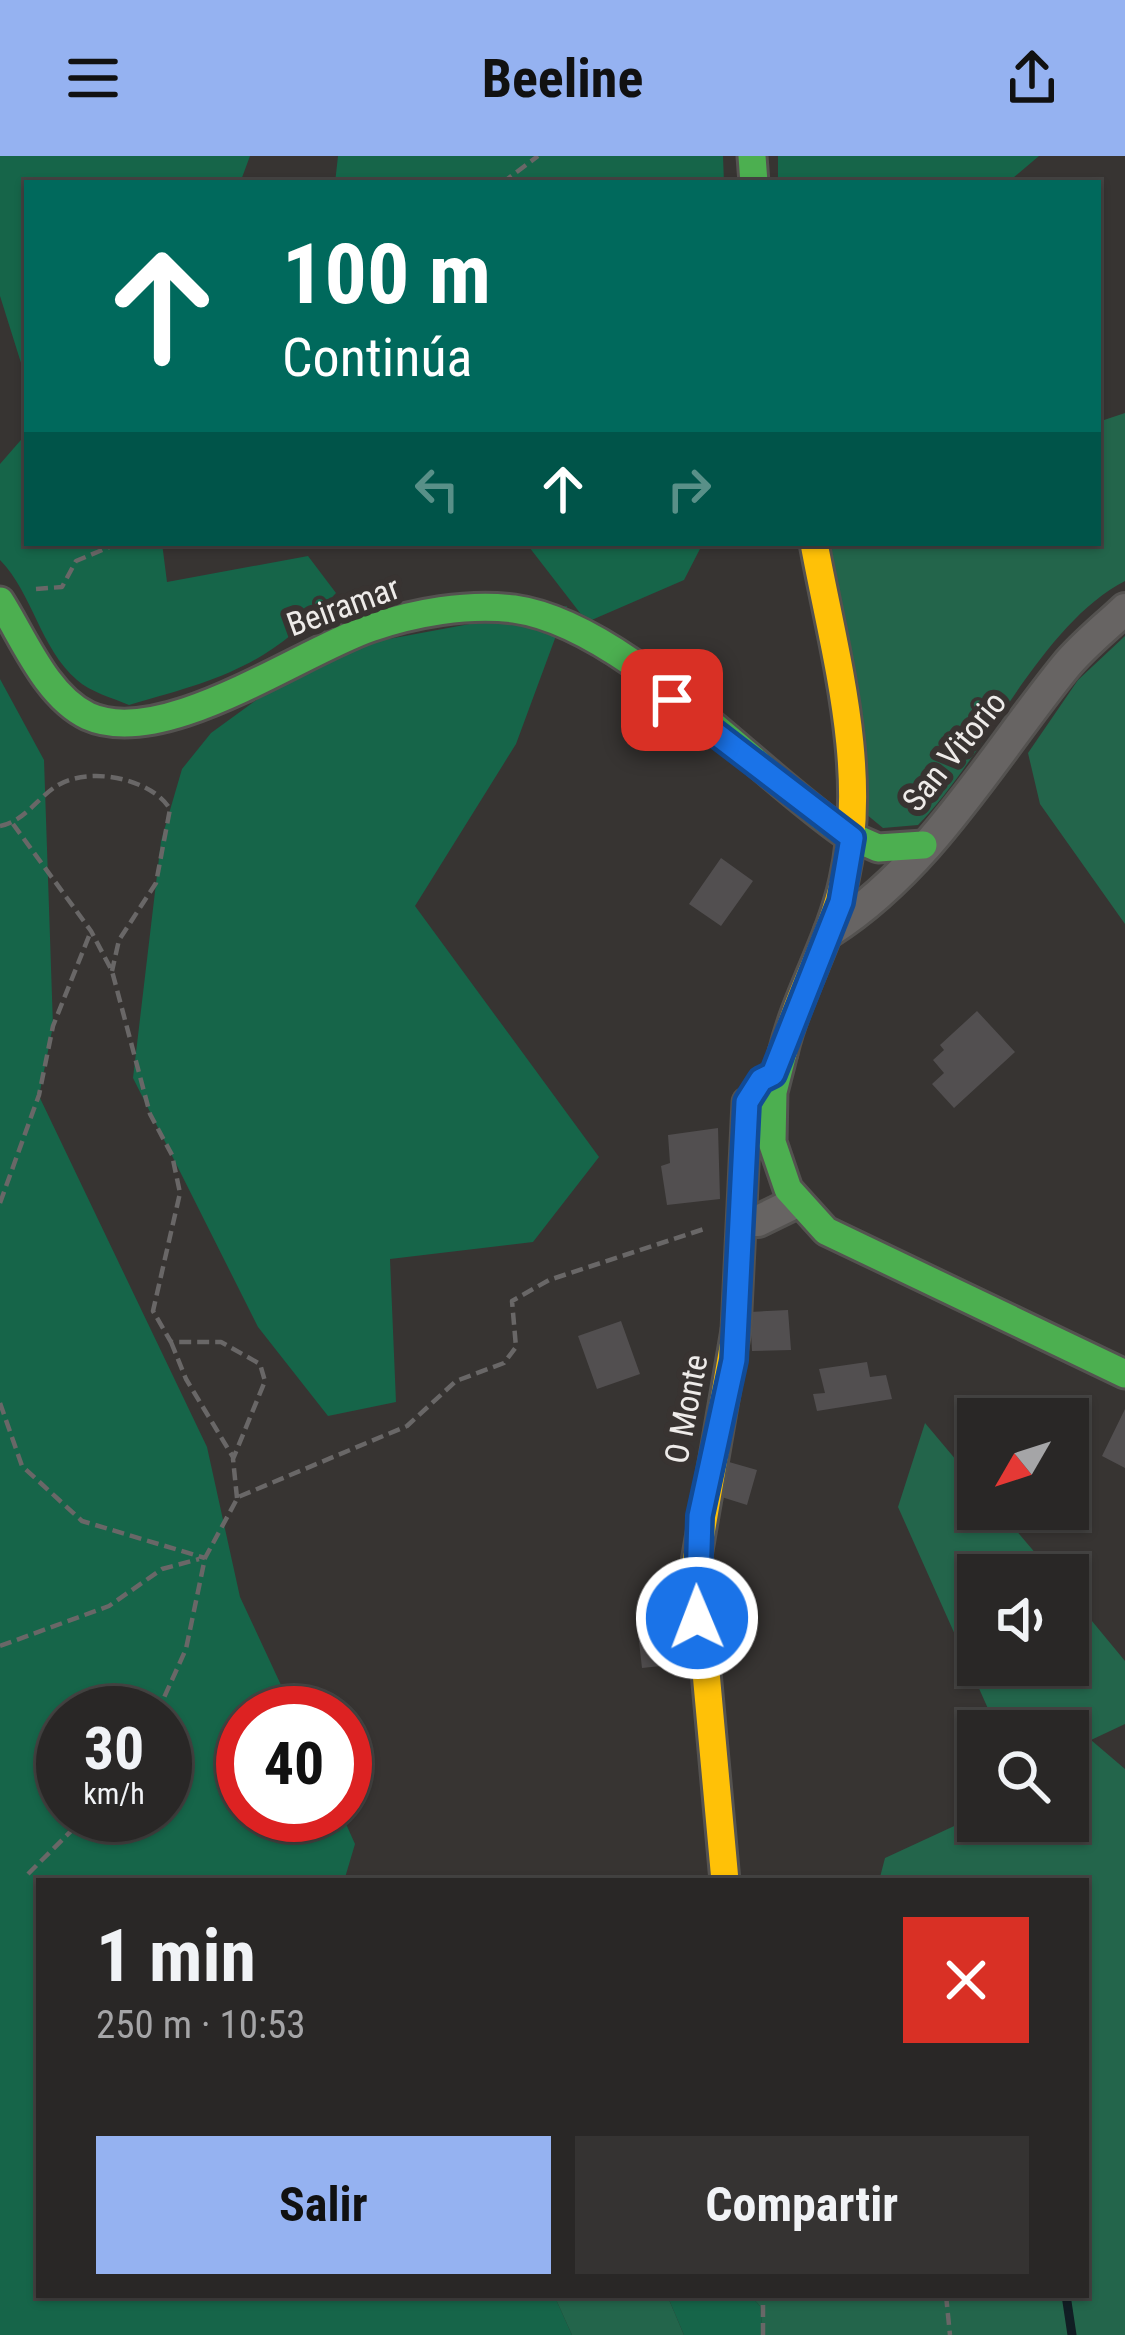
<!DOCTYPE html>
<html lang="es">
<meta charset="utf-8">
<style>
:root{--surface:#292726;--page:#353332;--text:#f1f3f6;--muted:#a5a5a7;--line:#454443;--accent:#95b2f1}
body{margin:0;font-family:"Roboto Condensed",sans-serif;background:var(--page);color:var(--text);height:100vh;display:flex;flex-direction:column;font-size:45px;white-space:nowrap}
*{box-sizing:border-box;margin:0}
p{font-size:39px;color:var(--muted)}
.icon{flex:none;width:66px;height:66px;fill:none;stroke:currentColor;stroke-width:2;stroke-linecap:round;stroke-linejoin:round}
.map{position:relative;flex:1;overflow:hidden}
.panel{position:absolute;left:36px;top:1722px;width:1053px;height:420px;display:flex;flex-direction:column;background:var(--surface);border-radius:0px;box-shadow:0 3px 9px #0004,0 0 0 3px var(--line)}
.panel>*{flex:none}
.hud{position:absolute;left:24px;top:24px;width:1077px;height:366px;border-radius:0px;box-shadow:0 3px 9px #0004,0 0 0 3px var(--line);background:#00695c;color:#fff;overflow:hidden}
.needle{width:78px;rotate:231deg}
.controls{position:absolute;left:957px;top:1242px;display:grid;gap:24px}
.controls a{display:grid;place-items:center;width:132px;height:132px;border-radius:0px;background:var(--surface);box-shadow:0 3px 9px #0004,0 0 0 3px var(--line);font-size:60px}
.speed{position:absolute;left:36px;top:1530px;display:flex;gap:24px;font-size:60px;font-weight:700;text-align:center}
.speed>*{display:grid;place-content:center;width:156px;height:156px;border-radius:50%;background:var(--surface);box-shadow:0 3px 9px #0004,0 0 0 3px var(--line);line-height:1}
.speed small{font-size:30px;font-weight:400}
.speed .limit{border:18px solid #d22;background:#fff;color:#111}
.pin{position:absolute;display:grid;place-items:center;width:102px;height:102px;color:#fff;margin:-51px;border-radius:24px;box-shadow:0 6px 18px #0006}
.me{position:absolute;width:132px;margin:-66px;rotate:359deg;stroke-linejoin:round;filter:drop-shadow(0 0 9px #0008)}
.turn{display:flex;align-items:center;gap:42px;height:252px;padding:0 60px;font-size:54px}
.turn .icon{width:156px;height:156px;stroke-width:2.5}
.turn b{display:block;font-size:84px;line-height:102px}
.lanes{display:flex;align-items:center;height:114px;padding:0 60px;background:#0003;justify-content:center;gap:60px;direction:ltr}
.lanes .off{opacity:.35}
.round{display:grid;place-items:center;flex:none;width:126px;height:126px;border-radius:0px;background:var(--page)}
.headline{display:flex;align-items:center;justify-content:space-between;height:204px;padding:0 60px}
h1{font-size:72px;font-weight:700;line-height:90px}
.action{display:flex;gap:24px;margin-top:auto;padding:24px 60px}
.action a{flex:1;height:138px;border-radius:0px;background:var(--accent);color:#111;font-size:48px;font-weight:700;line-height:138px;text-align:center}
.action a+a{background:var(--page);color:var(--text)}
header{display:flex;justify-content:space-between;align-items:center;height:156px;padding:0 60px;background:var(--accent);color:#111;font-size:54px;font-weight:700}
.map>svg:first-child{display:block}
.green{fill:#23654b}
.forest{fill:#166549;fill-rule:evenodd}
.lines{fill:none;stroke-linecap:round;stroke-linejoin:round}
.stream{stroke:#111e24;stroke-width:9}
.building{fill:#524f50}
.street-casing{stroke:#545250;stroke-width:36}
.fast-casing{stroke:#545250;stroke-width:33}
.slow-casing{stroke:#545250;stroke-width:33}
.path{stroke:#696767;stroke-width:4.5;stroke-dasharray:12 6;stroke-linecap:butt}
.street{stroke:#676463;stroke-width:30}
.fast{stroke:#4caf50;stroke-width:27}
.slow{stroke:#ffc107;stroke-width:27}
.route-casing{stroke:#114b97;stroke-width:30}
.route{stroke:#1a73e8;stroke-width:21}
.labels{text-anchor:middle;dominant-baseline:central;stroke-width:12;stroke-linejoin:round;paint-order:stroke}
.street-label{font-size:33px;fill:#eeebe9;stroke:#383331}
</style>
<header><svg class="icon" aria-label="menu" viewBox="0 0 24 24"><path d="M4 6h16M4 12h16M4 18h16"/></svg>Beeline<svg class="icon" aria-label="share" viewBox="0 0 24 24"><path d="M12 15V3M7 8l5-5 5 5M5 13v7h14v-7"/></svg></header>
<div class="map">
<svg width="1125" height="2179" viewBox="0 0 1125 2179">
<rect width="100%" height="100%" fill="#373432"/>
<!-- green -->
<path class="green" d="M1125 257V425C1041 468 986 600 918 669L883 672 866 658 827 387H1098V266Z
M1125 480V768L1040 648 1028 597 1078 524Z
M925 1267 978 1330V1353H998L1054 1419H978V1509H1068V1436L1125 1505V1568L1091 1584 1125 1613V2179H763L760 2150 750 2139H1086V1725H879L885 1702 978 1659V1665H1068V1575H998L898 1351Z
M554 2139H667L684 2179H572Z"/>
<!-- forest -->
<path class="forest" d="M0 0H250L240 27H27V226L0 140Z
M338 0H723L724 27H335Z
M778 0H1039L1007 27H778Z
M27 277V387H162L167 426 308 400 336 437C266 511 224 522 129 549 113 542 90 536 77 524 40 492 33 438 0 404V308Z
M526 387H703L684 424 587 466Z
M567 450 516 588 415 750 599 1001 533 1086 390 1103 396 1246 328 1260 258 1171 133 922 161 685 182 613 211 577 324 495Z
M0 523 44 604 53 870 39 940 207 1291 240 1441 294 1557H243V1659H342L355 1688 344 1725H39V2139H554L572 2179H0ZM63 1557H165V1659H63Z
M667 2139H750L760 2150 763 2179H684Z"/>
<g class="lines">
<!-- stream -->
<path class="stream" d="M1066 2139 1072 2179"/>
</g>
<!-- building -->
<path class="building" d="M721 702 753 725 721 770 689 748Z
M977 855 1015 896 954 952 932 928 944 917 933 904 944 894 940 889Z
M718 972 720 1043 667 1049 661 1010 670 1007 668 979Z
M788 1154 791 1194 752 1195 750 1156Z
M621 1165 640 1218 597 1233 578 1180Z
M867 1206 870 1221 886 1219 892 1243 817 1255 813 1238 825 1237 819 1213Z
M1125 1253V1312L1102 1300Z
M722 1304 757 1314 747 1349 712 1338Z
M686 1472 690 1507 642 1512 638 1477Z"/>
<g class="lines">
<defs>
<path id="street" d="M830 775C929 712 992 601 1065 511 1082 490 1105 472 1125 453
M745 1065H758L797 1046"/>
<path id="fast" d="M752 0 754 27
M0 445C23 481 46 540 88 560 163 594 298 497 370 472 413 457 468 447 514 453 623 468 753 614 844 677L878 692 923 689
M783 897 773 936 772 986 788 1033 826 1075 1125 1218
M736 1174 747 946"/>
<path id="slow" d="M783 897C797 838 831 784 844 724 869 613 834 496 814 387
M725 1725 696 1406 736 1174"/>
</defs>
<!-- street casing -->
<use href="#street" class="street-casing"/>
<!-- fast casing -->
<use href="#fast" class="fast-casing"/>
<!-- slow casing -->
<use href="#slow" class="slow-casing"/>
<!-- path -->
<path class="path" d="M502 27 538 0
M36 433 62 431 76 405 119 387
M13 668 91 775 112 815 150 958 172 999 180 1037 153 1155 171 1186H221L260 1208 265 1225 233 1303 237 1342
M0 670C23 666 36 644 55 631 87 609 151 622 170 653L156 727 119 784 112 815
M0 1047 39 939 53 870 91 775
M171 1186 186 1223 233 1301
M0 1247 22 1310 82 1365 205 1402
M0 1490 109 1450 162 1413 199 1403
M157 1557 186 1493 205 1402 238 1341 407 1270 456 1225 504 1207 516 1191 512 1145 549 1124 704 1073
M28 1718 87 1659
M946 2139 950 2179
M763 2179V2139"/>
<!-- street -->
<use href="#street" class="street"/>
<!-- fast -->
<use href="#fast" class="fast"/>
<!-- slow -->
<use href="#slow" class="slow"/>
</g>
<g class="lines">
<defs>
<path id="route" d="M672 544 852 682 841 746 773 918 761 924 747 946 734 1204 700 1360 697 1462"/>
</defs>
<!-- route casing -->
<use href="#route" class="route-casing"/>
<!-- route -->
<use href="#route" class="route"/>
</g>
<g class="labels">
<!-- street labels -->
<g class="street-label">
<text transform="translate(343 450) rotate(-20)">Beiramar</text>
<text transform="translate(954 595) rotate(-51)">San Vitorio</text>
<text transform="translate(686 1253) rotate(-79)">O Monte</text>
</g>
</g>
</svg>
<div class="controls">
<a><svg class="needle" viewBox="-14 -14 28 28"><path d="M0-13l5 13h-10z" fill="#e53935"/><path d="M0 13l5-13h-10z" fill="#a5a5a7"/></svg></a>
<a><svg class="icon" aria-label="sound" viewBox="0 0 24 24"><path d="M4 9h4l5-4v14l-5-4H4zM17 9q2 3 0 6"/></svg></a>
<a><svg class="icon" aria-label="search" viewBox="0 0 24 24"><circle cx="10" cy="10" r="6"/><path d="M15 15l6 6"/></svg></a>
</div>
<div class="speed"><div>30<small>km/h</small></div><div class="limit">40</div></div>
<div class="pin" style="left:672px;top:544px;background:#d93025"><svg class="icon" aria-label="arrive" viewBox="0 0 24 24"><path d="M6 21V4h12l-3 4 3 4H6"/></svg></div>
<svg class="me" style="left:697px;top:1462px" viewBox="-20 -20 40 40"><circle r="17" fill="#1a73e8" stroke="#fff" stroke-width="3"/><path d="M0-11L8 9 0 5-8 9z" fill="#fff"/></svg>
<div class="hud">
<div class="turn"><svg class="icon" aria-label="ahead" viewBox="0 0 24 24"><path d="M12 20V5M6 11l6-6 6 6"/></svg><div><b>100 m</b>Continúa</div></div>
<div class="lanes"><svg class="icon off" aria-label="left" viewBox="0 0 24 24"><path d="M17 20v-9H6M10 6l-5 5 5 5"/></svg><svg class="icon" aria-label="ahead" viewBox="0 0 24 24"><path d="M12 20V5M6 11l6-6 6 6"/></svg><svg class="icon off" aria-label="right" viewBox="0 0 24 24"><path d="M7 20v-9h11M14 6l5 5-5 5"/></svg></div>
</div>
<section class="panel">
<div class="headline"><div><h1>1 min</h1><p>250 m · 10:53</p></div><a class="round" style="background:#d93025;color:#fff"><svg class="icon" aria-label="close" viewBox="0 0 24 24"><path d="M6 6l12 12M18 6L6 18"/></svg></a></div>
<div class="action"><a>Salir</a><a>Compartir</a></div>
</section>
</div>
